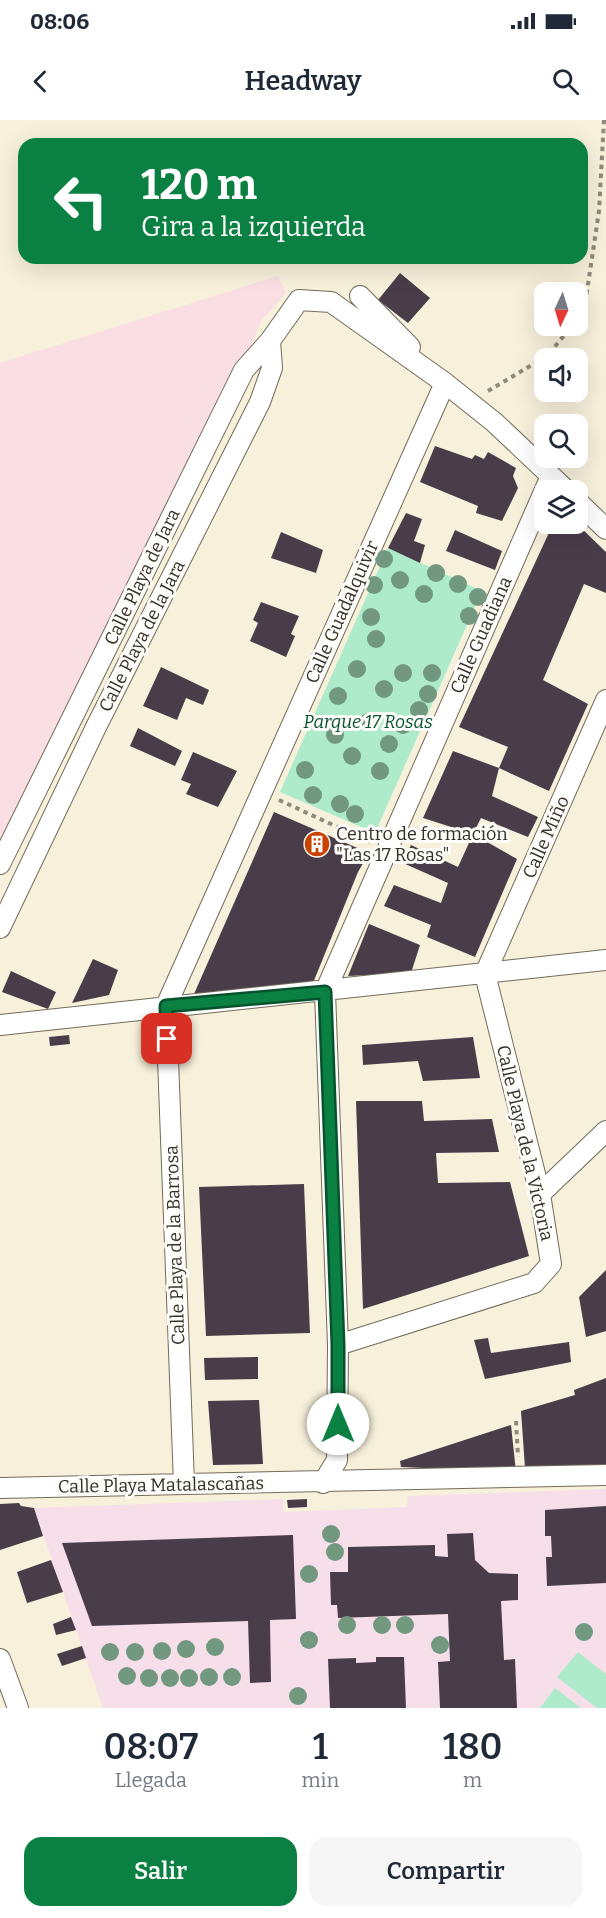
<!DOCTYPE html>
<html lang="es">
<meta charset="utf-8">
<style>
:root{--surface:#fff;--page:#f6f6f7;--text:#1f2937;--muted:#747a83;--accent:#0b8043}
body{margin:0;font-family:Bitter,serif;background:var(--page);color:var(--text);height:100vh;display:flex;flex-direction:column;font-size:22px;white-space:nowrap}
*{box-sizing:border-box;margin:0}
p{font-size:20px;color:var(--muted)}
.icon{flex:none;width:33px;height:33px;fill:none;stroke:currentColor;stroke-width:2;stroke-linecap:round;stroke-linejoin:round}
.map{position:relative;height:1588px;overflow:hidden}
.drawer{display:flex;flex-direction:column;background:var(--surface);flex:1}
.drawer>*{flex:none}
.hud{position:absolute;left:18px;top:18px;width:570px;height:126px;border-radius:18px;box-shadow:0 6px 24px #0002;background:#0b8043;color:#fff;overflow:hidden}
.needle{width:39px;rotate:184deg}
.tools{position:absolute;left:534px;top:162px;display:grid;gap:12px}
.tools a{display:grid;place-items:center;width:54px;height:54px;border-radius:12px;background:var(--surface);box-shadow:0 6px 24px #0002;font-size:30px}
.pin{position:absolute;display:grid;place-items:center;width:51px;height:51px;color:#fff;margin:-26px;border-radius:12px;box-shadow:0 3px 9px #0006}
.me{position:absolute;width:66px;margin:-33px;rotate:0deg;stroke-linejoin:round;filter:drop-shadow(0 0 4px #0008)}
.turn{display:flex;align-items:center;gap:21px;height:126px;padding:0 24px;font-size:27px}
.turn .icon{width:78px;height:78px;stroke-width:2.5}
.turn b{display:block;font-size:42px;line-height:51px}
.eta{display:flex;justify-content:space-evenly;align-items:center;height:102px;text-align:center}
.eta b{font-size:36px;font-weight:600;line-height:42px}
.primary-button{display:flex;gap:12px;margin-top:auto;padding:12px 24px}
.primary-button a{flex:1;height:69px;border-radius:18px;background:var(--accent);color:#fff;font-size:24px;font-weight:600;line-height:69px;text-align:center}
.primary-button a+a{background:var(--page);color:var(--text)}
.status{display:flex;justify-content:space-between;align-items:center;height:42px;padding:0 30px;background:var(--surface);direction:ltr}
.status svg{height:16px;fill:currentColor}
header{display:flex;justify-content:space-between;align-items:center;height:78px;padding:0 24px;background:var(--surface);font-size:27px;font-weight:600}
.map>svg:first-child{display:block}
.industrial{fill:#f9dee4}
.education{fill:#f7dfe9}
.green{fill:#aeebca}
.building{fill:#4a3d4a}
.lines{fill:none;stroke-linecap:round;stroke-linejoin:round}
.minor-casing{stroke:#716b59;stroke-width:22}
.path{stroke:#8f8a7c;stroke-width:4;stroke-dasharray:4.5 4.5;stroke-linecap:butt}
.minor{stroke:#fff;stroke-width:20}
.tree{fill:#729980}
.route-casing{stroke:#07532c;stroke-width:15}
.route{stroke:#0b8043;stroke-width:10}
.labels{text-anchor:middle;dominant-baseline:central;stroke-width:6;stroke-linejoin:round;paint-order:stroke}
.street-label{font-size:18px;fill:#323028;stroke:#fffdf9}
.park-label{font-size:18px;font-style:italic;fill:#065236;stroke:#fffdf9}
.poi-label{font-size:18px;fill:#323028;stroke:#fffdf9;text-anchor:start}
</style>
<div class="status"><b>08:06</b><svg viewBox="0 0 49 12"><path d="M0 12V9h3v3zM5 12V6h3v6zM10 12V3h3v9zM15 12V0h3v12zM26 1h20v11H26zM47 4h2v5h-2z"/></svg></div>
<header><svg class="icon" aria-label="back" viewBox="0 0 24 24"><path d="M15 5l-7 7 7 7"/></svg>Headway<svg class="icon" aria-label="search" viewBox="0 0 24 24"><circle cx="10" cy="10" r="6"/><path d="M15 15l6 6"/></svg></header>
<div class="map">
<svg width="606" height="1588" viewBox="0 0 606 1588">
<rect width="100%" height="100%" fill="#f7f0db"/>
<!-- industrial -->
<path class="industrial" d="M278 156 286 173 261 201 246 239 240 237 0 727V243Z"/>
<!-- education -->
<path class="education" d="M606 1369V1588H103L34 1388 283 1379V1392L407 1387 408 1376Z"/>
<!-- green -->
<path class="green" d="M388 428 482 471 375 713 280 672Z
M578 1532 606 1554V1588H597L557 1557Z
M555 1568 581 1588H540Z"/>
<!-- building -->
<path class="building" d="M400 153 430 178 408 203 378 180Z
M435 326 472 339 475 335 484 339 488 332 516 348 513 356 518 368 502 401 476 393 478 386 420 362Z
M406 393 422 399 414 421 425 425 420 443 388 428Z
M553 404H577L606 432V473L584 464 543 560 588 584 549 671 499 648 508 627 459 607Z
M455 410 502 431 495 450 446 431Z
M281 412 323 430 316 453 271 438Z
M261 482 299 496 291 514 295 516 286 537 250 521 258 503 253 500Z
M161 547 209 570 203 585 186 578 177 600 143 586Z
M138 608 182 631 175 646 130 626Z
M453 631 499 648 492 676 538 697 528 717 481 698 473 714 423 698Z
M193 632 237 651 218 687 186 674 191 664 181 660Z
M274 692 369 733 358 752 313 863 194 874Z
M473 714 517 739 475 837 427 817 431 805 384 786 394 765 441 783 448 763 403 743 411 725 458 747Z
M369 804 420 825 411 853 348 856Z
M93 839 118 850 109 875 72 883Z
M11 851 56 872 48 889 2 872Z
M69 915 70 924 50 926 49 917Z
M473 917 480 958 423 961 418 941 363 945 362 925Z
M356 981H422L424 1001 492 999 499 1032 436 1033 438 1063 510 1062 529 1136 363 1189Z
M304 1064 310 1213 206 1216 199 1067Z
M606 1150V1211L586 1217 579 1177Z
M488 1218 491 1233 569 1222 571 1242 485 1259 474 1220Z
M258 1237V1259L205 1260 204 1238Z
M606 1258V1347L525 1348 521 1291 575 1275 574 1270Z
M259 1280 263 1344 213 1345 208 1281Z
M511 1305 516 1352 401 1347 400 1341Z
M307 1379V1387L288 1388 287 1380Z
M19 1383 21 1386 34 1388 43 1416 0 1430V1384Z
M606 1386V1463L547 1466 546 1437H552L551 1416H545V1390Z
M473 1413 475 1440 489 1453 518 1454V1480L501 1481 504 1540 515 1539 517 1588H440L438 1542 450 1541 448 1494 338 1498 337 1485H331L330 1452H348V1427L435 1425V1436L448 1437 447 1414Z
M293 1415 296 1499 270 1500 271 1562 250 1563 248 1501 92 1506 62 1423Z
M51 1440 63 1472 27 1483 17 1452Z
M71 1497 76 1510 56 1515 53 1504Z
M82 1526 86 1538 62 1546 57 1534Z
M376 1537H404L406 1588H330L328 1539 356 1538V1543L376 1542Z"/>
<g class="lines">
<defs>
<path id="minor" d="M360 176 410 227
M578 382 606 409
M0 744 244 250 270 221 299 180 331 182 445 263 494 302 566 370
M0 808 96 607 260 282 272 248 270 221
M485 854 606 580
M0 905 606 840
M540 1074 606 1011
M338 1225 534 1163 551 1144 540 1074 485 854
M323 1363 337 1340 338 1225 325 872 551 356
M184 1364 166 886 445 263
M0 1368 606 1355
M0 1539 18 1588"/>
</defs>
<!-- minor casing -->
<use href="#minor" class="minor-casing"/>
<!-- path -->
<path class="path" d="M578 199 584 191 599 91 604 0
M488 271 547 236 572 206
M279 680 370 722
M516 1301 518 1337"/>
<!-- minor -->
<use href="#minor" class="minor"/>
</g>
<!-- trees -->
<g class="tree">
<circle cx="384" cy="439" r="9"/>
<circle cx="436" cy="453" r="9"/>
<circle cx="400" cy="460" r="9"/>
<circle cx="458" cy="464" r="9"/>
<circle cx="374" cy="465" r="9"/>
<circle cx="424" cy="474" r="9"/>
<circle cx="478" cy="477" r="9"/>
<circle cx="469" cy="496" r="9"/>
<circle cx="371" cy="497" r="9"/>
<circle cx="376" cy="519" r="9"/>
<circle cx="357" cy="549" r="9"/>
<circle cx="403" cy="553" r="9"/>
<circle cx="432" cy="553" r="9"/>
<circle cx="384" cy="569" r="9"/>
<circle cx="428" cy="574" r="9"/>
<circle cx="338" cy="576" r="9"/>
<circle cx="419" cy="590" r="9"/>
<circle cx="368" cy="602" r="9"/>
<circle cx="403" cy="605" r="9"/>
<circle cx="335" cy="615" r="9"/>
<circle cx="389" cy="624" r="9"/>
<circle cx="352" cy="636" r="9"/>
<circle cx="305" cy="650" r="9"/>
<circle cx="380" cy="651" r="9"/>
<circle cx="313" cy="675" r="9"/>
<circle cx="340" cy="684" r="9"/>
<circle cx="355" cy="694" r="9"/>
<circle cx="331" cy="1414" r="9"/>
<circle cx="335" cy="1432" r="9"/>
<circle cx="309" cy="1454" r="9"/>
<circle cx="347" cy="1505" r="9"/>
<circle cx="382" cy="1505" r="9"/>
<circle cx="405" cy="1505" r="9"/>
<circle cx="584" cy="1512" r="9"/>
<circle cx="309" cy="1520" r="9"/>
<circle cx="440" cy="1525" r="9"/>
<circle cx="215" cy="1527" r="9"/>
<circle cx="186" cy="1529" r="9"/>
<circle cx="162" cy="1531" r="9"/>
<circle cx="110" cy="1532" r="9"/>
<circle cx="135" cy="1532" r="9"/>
<circle cx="127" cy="1556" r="9"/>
<circle cx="209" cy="1557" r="9"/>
<circle cx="232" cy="1557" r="9"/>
<circle cx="149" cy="1558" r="9"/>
<circle cx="170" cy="1558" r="9"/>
<circle cx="189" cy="1558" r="9"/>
<circle cx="298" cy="1576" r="9"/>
</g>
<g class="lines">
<defs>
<path id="route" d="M167 919 166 886 325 872 338 1225V1304"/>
</defs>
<!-- route casing -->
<use href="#route" class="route-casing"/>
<!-- route -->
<use href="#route" class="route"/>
</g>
<!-- icons -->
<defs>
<symbol id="building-disc" viewBox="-11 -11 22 22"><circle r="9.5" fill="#c84300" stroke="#fffdf9"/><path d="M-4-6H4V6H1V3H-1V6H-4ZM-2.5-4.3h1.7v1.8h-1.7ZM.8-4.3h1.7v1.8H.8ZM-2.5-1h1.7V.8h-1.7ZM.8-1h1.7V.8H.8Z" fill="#fff"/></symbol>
</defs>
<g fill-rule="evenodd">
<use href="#building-disc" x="302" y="709" width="30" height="30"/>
</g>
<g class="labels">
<!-- street labels -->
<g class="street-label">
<text transform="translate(142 457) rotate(-64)">Calle Playa de Jara</text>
<text transform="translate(342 492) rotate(-66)">Calle Guadalquivir</text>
<text transform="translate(481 515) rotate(-66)">Calle Guadiana</text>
<text transform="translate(142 516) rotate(-63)">Calle Playa de la Jara</text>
<text transform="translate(546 717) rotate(-66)">Calle Miño</text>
<text transform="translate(525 1023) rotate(77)">Calle Playa de la Victoria</text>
<text transform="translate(175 1125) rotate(-92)">Calle Playa de la Barrosa</text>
<text transform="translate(161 1365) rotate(-1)">Calle Playa Matalascañas</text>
</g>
<!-- park labels -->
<g class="park-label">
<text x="368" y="602">Parque 17 Rosas</text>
</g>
<!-- poi labels -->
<g class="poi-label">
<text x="336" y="714">Centro de formación<tspan x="336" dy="21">"Las 17 Rosas"</tspan></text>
</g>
</g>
</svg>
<div class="tools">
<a><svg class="needle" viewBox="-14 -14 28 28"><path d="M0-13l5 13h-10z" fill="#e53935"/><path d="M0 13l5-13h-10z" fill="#747a83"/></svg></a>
<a><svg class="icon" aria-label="sound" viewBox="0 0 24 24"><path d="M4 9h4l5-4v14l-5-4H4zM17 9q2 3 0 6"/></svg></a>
<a><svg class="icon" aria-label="search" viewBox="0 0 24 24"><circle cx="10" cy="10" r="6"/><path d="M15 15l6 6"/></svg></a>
<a><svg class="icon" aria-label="layers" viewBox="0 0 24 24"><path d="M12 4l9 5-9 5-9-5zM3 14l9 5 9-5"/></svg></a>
</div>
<div class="pin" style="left:167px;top:919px;background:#d93025"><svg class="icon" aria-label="arrive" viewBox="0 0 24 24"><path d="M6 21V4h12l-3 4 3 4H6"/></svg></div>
<svg class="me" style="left:338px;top:1304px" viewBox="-20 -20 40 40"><circle r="19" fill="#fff"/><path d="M0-13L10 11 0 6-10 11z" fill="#0b8043"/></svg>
<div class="hud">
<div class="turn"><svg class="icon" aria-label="left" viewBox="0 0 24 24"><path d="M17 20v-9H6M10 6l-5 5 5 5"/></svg><div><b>120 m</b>Gira a la izquierda</div></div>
</div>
</div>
<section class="drawer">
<div class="eta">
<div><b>08:07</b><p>Llegada</p></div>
<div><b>1</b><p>min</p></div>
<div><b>180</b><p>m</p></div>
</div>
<div class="primary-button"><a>Salir</a><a>Compartir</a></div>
</section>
